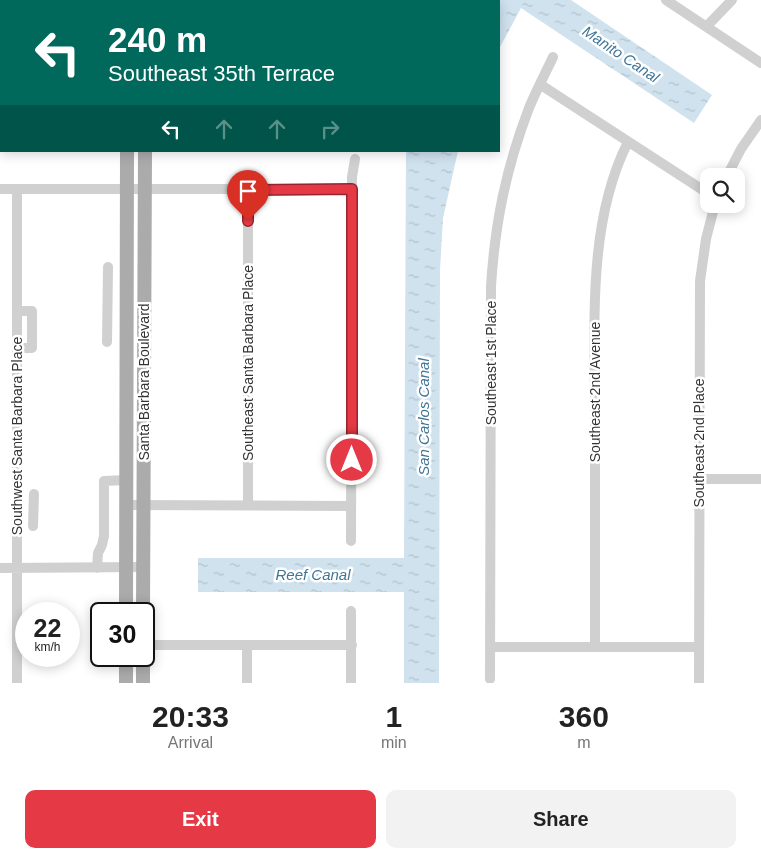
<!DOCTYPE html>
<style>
:root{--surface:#fff;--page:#f2f2f2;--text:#222;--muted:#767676;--accent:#e63946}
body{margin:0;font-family:Helvetica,sans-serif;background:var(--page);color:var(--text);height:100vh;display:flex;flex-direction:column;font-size:19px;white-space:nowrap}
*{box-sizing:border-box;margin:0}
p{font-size:16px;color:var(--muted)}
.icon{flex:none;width:28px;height:28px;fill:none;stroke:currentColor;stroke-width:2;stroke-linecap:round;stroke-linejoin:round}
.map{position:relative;height:683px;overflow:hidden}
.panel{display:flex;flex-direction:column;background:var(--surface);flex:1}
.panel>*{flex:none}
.hud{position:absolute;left:0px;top:0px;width:500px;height:152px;box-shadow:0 2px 12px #0003;background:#00695c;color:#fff;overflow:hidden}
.controls{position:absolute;left:700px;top:168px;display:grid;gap:10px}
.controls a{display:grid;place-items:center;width:45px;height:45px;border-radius:10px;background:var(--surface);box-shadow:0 2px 12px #0003;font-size:25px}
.speed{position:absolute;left:15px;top:602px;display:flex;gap:10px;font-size:25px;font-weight:700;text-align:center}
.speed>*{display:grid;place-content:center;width:65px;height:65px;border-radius:50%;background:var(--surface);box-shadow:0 2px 12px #0003;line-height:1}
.speed small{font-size:12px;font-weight:400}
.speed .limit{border:2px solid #111;border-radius:8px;background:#fff;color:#111}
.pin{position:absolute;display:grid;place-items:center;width:42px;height:42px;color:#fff;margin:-51px -21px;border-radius:50% 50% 50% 0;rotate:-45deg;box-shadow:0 0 5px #0007}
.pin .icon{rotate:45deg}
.me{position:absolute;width:55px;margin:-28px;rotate:0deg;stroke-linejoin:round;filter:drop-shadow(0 0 4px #0008)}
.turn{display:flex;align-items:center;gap:18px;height:105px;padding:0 25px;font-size:22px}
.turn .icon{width:65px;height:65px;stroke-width:2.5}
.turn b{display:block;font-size:35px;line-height:42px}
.lanes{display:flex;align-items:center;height:48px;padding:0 25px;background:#0003;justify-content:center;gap:25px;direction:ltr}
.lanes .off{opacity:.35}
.eta{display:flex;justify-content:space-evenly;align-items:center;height:85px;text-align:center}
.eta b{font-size:30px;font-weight:600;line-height:35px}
.action{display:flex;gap:10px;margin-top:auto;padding:10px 25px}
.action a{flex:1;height:58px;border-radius:10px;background:var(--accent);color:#fff;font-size:20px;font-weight:600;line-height:58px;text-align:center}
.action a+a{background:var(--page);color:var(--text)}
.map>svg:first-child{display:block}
.water{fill:url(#water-ripples)}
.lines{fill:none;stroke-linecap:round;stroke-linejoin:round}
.minor{stroke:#d0d0d0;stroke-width:10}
.major{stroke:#ababab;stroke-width:14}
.route-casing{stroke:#96252e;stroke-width:12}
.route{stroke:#e63946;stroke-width:9}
.labels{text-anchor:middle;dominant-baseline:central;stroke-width:5;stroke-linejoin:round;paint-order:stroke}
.street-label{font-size:14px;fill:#333;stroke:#fff}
.water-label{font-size:15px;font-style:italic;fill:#3f7597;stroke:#fff}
</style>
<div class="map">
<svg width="761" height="683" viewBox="0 0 761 683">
<defs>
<pattern id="water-ripples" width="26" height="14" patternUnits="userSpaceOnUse" patternTransform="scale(1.25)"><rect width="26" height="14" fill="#cfe2ee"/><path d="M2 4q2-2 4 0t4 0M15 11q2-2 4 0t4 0" fill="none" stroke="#b2c2cd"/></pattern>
</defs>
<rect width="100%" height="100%" fill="#fff"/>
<!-- water -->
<path class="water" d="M406 0H571L712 95 694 123 521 8 499 49V1Z
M406 151H458L443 218 440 270 439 683H404V592H198V558H404Z"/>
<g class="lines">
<!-- minor -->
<path class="minor" d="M666 0 761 63
M17 1V0
M32 1V0
M248 1V0
M353 1V0
M707 26 732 0
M0 50H1
M541 85 709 194
M727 176 741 149 761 120
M0 189H352
M17 311H32V348H17
M107 342 108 267
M699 479H761
M126 505 351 506
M248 505V190
M33 526 34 494
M351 541 352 177 355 159
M0 568 144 567
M97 568 98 553 102 545 104 536V481L126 480
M144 645H352
M595 646C595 569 595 492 595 414 595 326 587 223 628 142
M491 647H699
M490 679 491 286C495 223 506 168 529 108 536 91 545 74 553 57
M17 683V189
M247 683V645
M351 683V611
M699 683 700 281 706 239 715 204"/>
<!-- major -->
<path class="major" d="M126 0V1
M146 1V0
M126 614 127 151
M143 614 145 151
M126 683V656
M143 683V656"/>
</g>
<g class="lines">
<defs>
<path id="route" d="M248 221V190L352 189V460"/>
</defs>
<!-- route casing -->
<use href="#route" class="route-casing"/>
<!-- route -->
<use href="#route" class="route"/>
</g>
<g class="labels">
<!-- street labels -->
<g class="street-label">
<text transform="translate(248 363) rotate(-90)">Southeast Santa Barbara Place</text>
<text transform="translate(491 363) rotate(-90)">Southeast 1st Place</text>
<text transform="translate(144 382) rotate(-90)">Santa Barbara Boulevard</text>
<text transform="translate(595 392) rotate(-90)">Southeast 2nd Avenue</text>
<text transform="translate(17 436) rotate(-90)">Southwest Santa Barbara Place</text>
<text transform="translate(699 443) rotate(-90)">Southeast 2nd Place</text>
</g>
<!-- water labels -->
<g class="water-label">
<text transform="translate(621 54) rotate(34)">Manito Canal</text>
<text transform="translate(423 417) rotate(-90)">San Carlos Canal</text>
<text x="313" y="574">Reef Canal</text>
</g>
</g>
</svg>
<div class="controls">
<a><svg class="icon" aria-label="search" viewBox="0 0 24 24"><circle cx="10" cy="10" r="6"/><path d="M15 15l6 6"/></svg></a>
</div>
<div class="speed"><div>22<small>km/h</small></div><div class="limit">30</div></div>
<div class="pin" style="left:248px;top:221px;background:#d93025"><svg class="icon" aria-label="arrive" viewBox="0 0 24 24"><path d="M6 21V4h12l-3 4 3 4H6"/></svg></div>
<svg class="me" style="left:352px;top:460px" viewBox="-20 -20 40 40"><circle r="17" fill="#e63946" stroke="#fff" stroke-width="3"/><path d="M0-11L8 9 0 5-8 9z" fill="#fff"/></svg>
<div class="hud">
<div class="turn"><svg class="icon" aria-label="left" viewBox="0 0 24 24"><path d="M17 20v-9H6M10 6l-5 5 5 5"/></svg><div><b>240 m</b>Southeast 35th Terrace</div></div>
<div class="lanes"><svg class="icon" aria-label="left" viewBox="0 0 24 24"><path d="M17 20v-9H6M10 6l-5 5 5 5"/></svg><svg class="icon off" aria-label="ahead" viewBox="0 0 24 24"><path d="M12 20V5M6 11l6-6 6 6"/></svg><svg class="icon off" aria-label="ahead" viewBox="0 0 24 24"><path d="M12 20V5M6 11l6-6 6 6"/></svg><svg class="icon off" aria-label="right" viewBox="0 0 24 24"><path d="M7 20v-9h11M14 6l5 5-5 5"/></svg></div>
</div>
</div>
<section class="panel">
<div class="eta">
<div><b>20:33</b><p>Arrival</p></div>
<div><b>1</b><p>min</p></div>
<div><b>360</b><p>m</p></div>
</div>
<div class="action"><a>Exit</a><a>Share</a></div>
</section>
